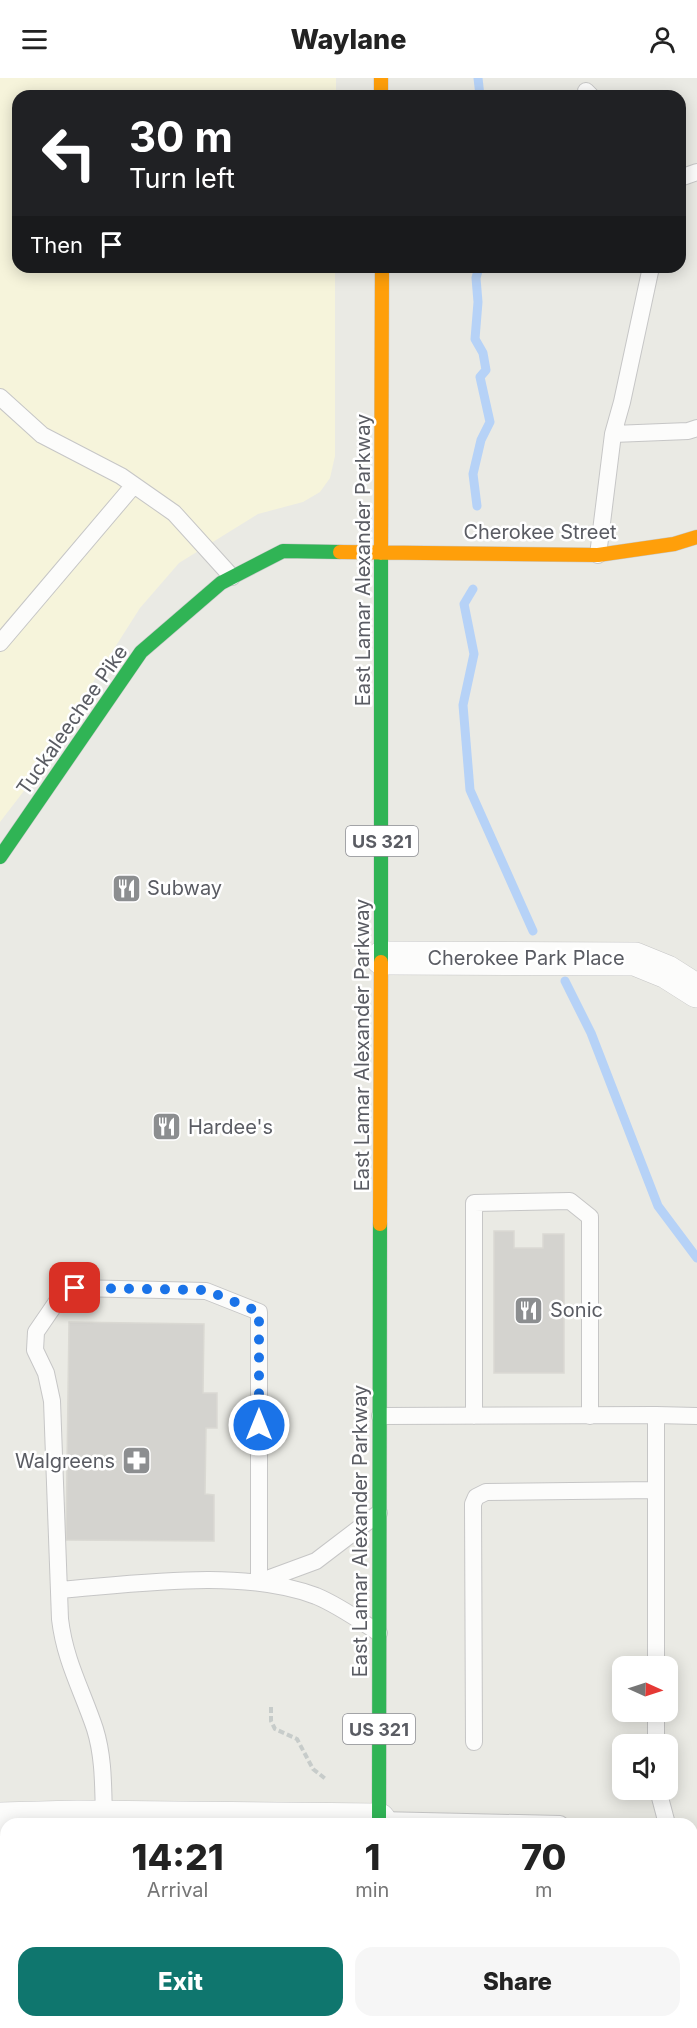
<!DOCTYPE html>
<style>
:root{--surface:#fff;--page:#f6f6f6;--text:#222;--muted:#767676;--accent:#0f766e}
body{margin:0;font-family:Inter,sans-serif;background:var(--page);color:var(--text);height:100vh;display:flex;flex-direction:column;font-size:22px;white-space:nowrap}
*{box-sizing:border-box;margin:0}
p{font-size:20px;color:var(--muted)}
.icon{flex:none;width:33px;height:33px;fill:none;stroke:currentColor;stroke-width:2;stroke-linecap:round;stroke-linejoin:round}
.map{position:relative;flex:1;overflow:hidden}
.panel{position:absolute;left:0px;top:1740px;width:698px;height:210px;display:flex;flex-direction:column;background:var(--surface);border-radius:18px 18px 0 0;box-shadow:0 3px 15px #0003}
.panel>*{flex:none}
.hud{position:absolute;left:12px;top:12px;width:674px;height:183px;border-radius:18px;box-shadow:0 3px 15px #0003;background:#202124;color:#fff;overflow:hidden}
.needle{width:39px;rotate:93deg}
.buttons{position:absolute;left:612px;top:1578px;display:grid;gap:12px}
.buttons a{display:grid;place-items:center;width:66px;height:66px;border-radius:12px;background:var(--surface);box-shadow:0 3px 15px #0003;font-size:30px}
.pin{position:absolute;display:grid;place-items:center;width:51px;height:51px;color:#fff;margin:-26px;border-radius:12px;box-shadow:0 3px 9px #0006}
.me{position:absolute;width:66px;margin:-33px;rotate:0deg;stroke-linejoin:round;filter:drop-shadow(0 0 4px #0008)}
.turn{display:flex;align-items:center;gap:21px;height:126px;padding:0 18px;font-size:27px}
.turn .icon{width:78px;height:78px;stroke-width:2.5}
.turn b{display:block;font-size:42px;line-height:51px}
.then{display:flex;align-items:center;height:57px;padding:0 18px;background:#0003;gap:12px;font-size:22px}
.eta{display:flex;justify-content:space-evenly;align-items:center;height:102px;text-align:center}
.eta b{font-size:36px;font-weight:800;line-height:42px}
.primary-button{display:flex;gap:12px;margin-top:auto;padding:12px 18px}
.primary-button a{flex:1;height:69px;border-radius:18px;background:var(--accent);color:#fff;font-size:24px;font-weight:800;line-height:69px;text-align:center}
.primary-button a+a{background:var(--page);color:var(--text)}
header{display:flex;justify-content:space-between;align-items:center;height:78px;padding:0 18px;background:var(--surface);font-size:27px;font-weight:800}
.map>svg:first-child{display:block}
.commercial{fill:#f6f4db}
.lines{fill:none;stroke-linecap:round;stroke-linejoin:round}
.stream{stroke:#b6d2f7;stroke-width:9}
.building{fill:#d4d3cf;stroke:#dad9d3;stroke-width:1.5}
.lane-casing{stroke:#c6c6c6;stroke-width:18}
.street-casing{stroke:#c6c6c6;stroke-width:34}
.fast-casing{stroke:#c8c9c9;stroke-width:15}
.slow-casing{stroke:#c8c9c9;stroke-width:15}
.path{stroke:#c7ccca;stroke-width:4;stroke-dasharray:6 3;stroke-linecap:butt}
.lane{stroke:#fcfcfb;stroke-width:16}
.street{stroke:#fcfcfb;stroke-width:33}
.fast{stroke:#30b455;stroke-width:14}
.slow{stroke:#ff9f0a;stroke-width:14}
.route{stroke:#1a73e8;stroke-width:10;stroke-dasharray:0 18}
.labels{text-anchor:middle;dominant-baseline:central;stroke-width:5;stroke-linejoin:round;paint-order:stroke}
.shield{fill:#fff;stroke:#8c8d92;stroke-width:1.5}
.shield-label{font-size:18px;font-weight:bold;fill:#5a5c63}
.street-label{font-size:20px;fill:#5a5c63;stroke:#fff}
.poi-label{font-size:20px;fill:#5a5c63;stroke:#fff;text-anchor:start}
</style>
<header><svg class="icon" aria-label="menu" viewBox="0 0 24 24"><path d="M4 6h16M4 12h16M4 18h16"/></svg>Waylane<svg class="icon" aria-label="person" viewBox="0 0 24 24"><circle cx="12" cy="8" r="4"/><path d="M4 21q1-7 8-7t8 7"/></svg></header>
<div class="map">
<svg width="697" height="1950" viewBox="0 0 697 1950">
<rect width="100%" height="100%" fill="#eaeae4"/>
<!-- commercial -->
<path class="commercial" d="M0 0H336V18H18V189H335V378L330 400 320 414 303 424 258 436 179 485 140 530 96 599 57 670 0 744Z"/>
<g class="lines">
<!-- stream -->
<path class="stream" d="M478 0 480 18
M477 428 473 396 481 362 490 344 480 299 486 292 483 275 475 261 478 224 476 200 479 189
M473 511 464 526 474 576 463 627 470 712 533 853
M565 903 591 955 658 1128 697 1180"/>
</g>
<!-- building -->
<path class="building" d="M494 1153H514V1170H543V1156H564V1295H494Z
M69 1244 204 1246 203 1315H217V1350H206L205 1416 214 1417V1463L66 1462Z"/>
<g class="lines">
<defs>
<path id="lane" d="M586 13 591 18
M680 100 697 94
M651 189 622 324 613 356 688 353 697 350
M0 319 42 357 121 398 174 435 232 499
M598 477 613 356
M0 565 134 407
M656 1337 697 1338
M380 1338 656 1337V1588
M474 1338V1125L570 1123 590 1139V1338
M259 1504 316 1483 379 1435
M59 1512C136 1506 242 1490 316 1518 338 1527 359 1542 379 1555
M474 1664 473 1426 476 1419 486 1414 656 1412
M656 1666V1634
M658 1712 667 1746
M104 1739C103 1710 104 1680 95 1651 82 1612 65 1583 60 1541L52 1323 46 1295 35 1272 36 1254 60 1219 75 1210 206 1213 259 1234V1504
M379 1742 560 1746
M692 1806 697 1819
M472 1950V1944"/>
<path id="street" d="M382 880 635 881 667 894 697 913
M0 1741 77 1739 379 1742"/>
<path id="fast" d="M0 779 141 574 221 505 283 473 340 474
M381 884V475
M379 1746 380 1146
M377 1944V1950"/>
<path id="slow" d="M381 0V18
M340 474 598 477 674 466 697 459
M381 475 382 189
M380 1146 381 884"/>
</defs>
<!-- lane casing -->
<use href="#lane" class="lane-casing"/>
<!-- street casing -->
<use href="#street" class="street-casing"/>
<!-- fast casing -->
<use href="#fast" class="fast-casing"/>
<!-- slow casing -->
<use href="#slow" class="slow-casing"/>
<!-- path -->
<path class="path" d="M271 1629V1643L275 1651 297 1661 313 1691 327 1702"/>
<!-- lane -->
<use href="#lane" class="lane"/>
<!-- street -->
<use href="#street" class="street"/>
<!-- fast -->
<use href="#fast" class="fast"/>
<!-- slow -->
<use href="#slow" class="slow"/>
</g>
<g class="lines">
<!-- route -->
<path class="route" d="M75 1210 206 1212 259 1234V1347"/>
</g>
<!-- icons -->
<defs>
<symbol id="restaurant-square" viewBox="-11 -11 22 22"><rect x="-9" y="-9" width="18" height="18" rx="4" fill="#8c8e90" stroke="#fff"/><path d="M-5-6h1v4h1v-4h1v4h1v-4h1v5L-1.5 .5V6h-2V.5L-5-1ZM5-6V6H3V1.5H1.5Q1.5-4 5-6Z" fill="#fff"/></symbol>
<symbol id="pharmacy-square" viewBox="-11 -11 22 22"><rect x="-9" y="-9" width="18" height="18" rx="4" fill="#8c8e90" stroke="#fff"/><path d="M-2-6h4v4h4v4h-4v4h-4v-4h-4v-4h4Z" fill="#fff"/></symbol>
</defs>
<g fill-rule="evenodd">
<use href="#restaurant-square" x="110" y="794" width="33" height="33"/>
<use href="#restaurant-square" x="150" y="1032" width="33" height="33"/>
<use href="#restaurant-square" x="512" y="1216" width="33" height="33"/>
<use href="#pharmacy-square" x="120" y="1366" width="33" height="33"/>
</g>
<g class="labels">
<!-- shield labels -->
<g class="shield">
<rect x="346" y="748" width="72" height="30" rx="4.5"/>
<rect x="343" y="1636" width="72" height="30" rx="4.5"/>
</g>
<g class="shield-label">
<text x="382" y="763">US 321</text>
<text x="379" y="1651">US 321</text>
</g>
<!-- street labels -->
<g class="street-label">
<text x="540" y="454">Cherokee Street</text>
<text transform="translate(363 482) rotate(-90)">East Lamar Alexander Parkway</text>
<text transform="translate(72 642) rotate(-55)">Tuckaleechee Pike</text>
<text x="526" y="880">Cherokee Park Place</text>
<text transform="translate(362 967) rotate(-90)">East Lamar Alexander Parkway</text>
<text transform="translate(360 1453) rotate(-90)">East Lamar Alexander Parkway</text>
</g>
<!-- poi labels -->
<g class="poi-label">
<text x="147" y="810">Subway</text>
<text x="188" y="1049">Hardee's</text>
<text x="550" y="1232">Sonic</text>
<text x="115" y="1383" text-anchor="end">Walgreens</text>
</g>
</g>
</svg>
<div class="buttons">
<a><svg class="needle" viewBox="-14 -14 28 28"><path d="M0-13l5 13h-10z" fill="#e53935"/><path d="M0 13l5-13h-10z" fill="#767676"/></svg></a>
<a><svg class="icon" aria-label="sound" viewBox="0 0 24 24"><path d="M4 9h4l5-4v14l-5-4H4zM17 9q2 3 0 6"/></svg></a>
</div>
<div class="pin" style="left:75px;top:1210px;background:#d93025"><svg class="icon" aria-label="arrive" viewBox="0 0 24 24"><path d="M6 21V4h12l-3 4 3 4H6"/></svg></div>
<svg class="me" style="left:259px;top:1347px" viewBox="-20 -20 40 40"><circle r="17" fill="#1a73e8" stroke="#fff" stroke-width="3"/><path d="M0-11L8 9 0 5-8 9z" fill="#fff"/></svg>
<div class="hud">
<div class="turn"><svg class="icon" aria-label="left" viewBox="0 0 24 24"><path d="M17 20v-9H6M10 6l-5 5 5 5"/></svg><div><b>30 m</b>Turn left</div></div>
<div class="then">Then<svg class="icon" aria-label="arrive" viewBox="0 0 24 24"><path d="M6 21V4h12l-3 4 3 4H6"/></svg></div>
</div>
<section class="panel">
<div class="eta">
<div><b>14:21</b><p>Arrival</p></div>
<div><b>1</b><p>min</p></div>
<div><b>70</b><p>m</p></div>
</div>
<div class="primary-button"><a>Exit</a><a>Share</a></div>
</section>
</div>
